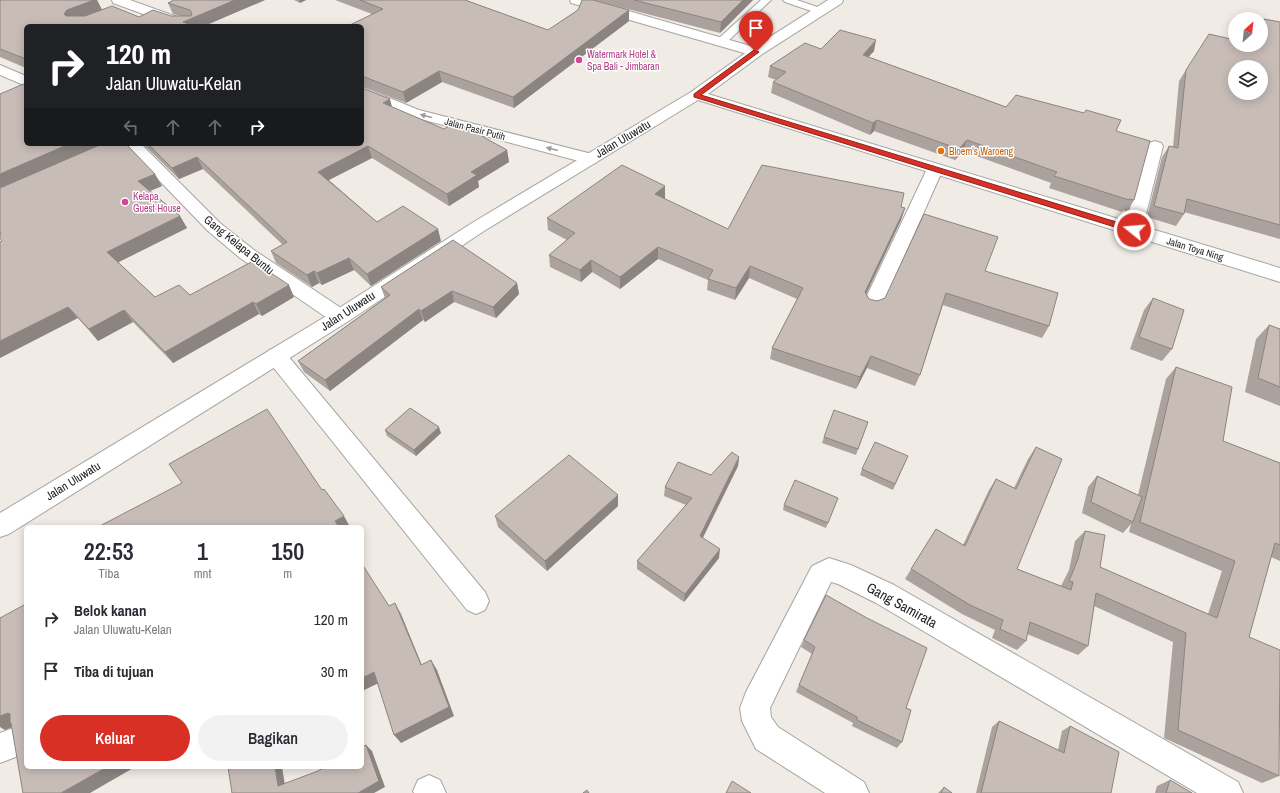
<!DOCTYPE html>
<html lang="id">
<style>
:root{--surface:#fff;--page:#f2f2f3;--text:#2b2b33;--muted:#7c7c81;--accent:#d93025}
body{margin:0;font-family:"Archivo Narrow",sans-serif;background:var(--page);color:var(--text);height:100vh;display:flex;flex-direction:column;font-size:15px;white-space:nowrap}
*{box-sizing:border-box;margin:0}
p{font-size:13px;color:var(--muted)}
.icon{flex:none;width:22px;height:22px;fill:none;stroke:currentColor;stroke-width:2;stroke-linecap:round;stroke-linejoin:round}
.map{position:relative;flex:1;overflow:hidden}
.panel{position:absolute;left:24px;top:525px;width:340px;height:244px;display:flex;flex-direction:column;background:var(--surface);border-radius:6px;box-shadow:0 2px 10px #0003}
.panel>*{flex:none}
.guide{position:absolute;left:24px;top:24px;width:340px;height:122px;border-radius:6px;box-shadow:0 2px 10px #0003;background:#202124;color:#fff;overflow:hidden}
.needle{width:26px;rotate:27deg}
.tools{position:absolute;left:1228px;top:12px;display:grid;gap:8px}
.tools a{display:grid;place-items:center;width:40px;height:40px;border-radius:50%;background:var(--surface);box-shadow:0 2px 10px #0003;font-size:20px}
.pin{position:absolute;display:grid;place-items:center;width:34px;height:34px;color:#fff;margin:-41px -17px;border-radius:50% 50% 50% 0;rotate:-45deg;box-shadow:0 0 4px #0007}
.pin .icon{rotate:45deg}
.me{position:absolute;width:44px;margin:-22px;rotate:287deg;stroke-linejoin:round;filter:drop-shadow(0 0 3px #0008)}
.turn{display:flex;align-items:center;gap:14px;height:84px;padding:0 16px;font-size:18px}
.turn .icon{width:52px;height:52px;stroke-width:2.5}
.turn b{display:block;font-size:28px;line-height:34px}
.lanes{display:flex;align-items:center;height:38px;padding:0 16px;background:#0003;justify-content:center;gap:20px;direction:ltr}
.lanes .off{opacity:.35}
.eta{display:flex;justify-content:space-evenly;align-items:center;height:68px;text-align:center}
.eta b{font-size:24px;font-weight:600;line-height:28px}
.cta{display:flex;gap:8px;margin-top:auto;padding:8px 16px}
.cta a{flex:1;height:46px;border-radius:24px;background:var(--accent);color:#fff;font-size:16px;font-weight:600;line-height:46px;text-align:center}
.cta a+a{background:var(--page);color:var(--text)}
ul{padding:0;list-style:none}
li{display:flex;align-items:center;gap:12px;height:52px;padding:0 16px}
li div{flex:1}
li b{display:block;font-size:15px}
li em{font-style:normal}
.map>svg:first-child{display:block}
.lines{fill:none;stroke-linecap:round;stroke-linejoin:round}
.service-casing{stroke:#a5a5a5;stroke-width:2}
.minor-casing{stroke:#a5a5a5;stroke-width:2}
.tertiary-casing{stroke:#a5a5a5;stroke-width:2}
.service{fill:#fff;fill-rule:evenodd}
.minor{fill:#fff;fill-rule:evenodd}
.tertiary{fill:#fff;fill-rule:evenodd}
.wall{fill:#aca29d}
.shaded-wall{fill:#8c8480}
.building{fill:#c8bcb7;stroke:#8c8480;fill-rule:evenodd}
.oneway{fill:#9a9a9a}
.route{fill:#d93025;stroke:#8d1f18}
.hotel-dot{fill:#d1479c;stroke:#fff;stroke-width:1.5}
.food-dot{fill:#e8710a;stroke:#fff;stroke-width:1.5}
.labels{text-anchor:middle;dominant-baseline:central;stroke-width:3;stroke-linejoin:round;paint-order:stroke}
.far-hotel-label{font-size:10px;fill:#b23c85;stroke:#fff;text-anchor:start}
.far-street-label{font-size:10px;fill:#1e1e1e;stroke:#fff}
.far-food-label{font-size:10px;fill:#c56008;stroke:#fff;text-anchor:start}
.street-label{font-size:12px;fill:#1e1e1e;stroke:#fff}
.near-street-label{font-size:14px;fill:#1e1e1e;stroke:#fff}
</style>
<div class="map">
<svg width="1280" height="793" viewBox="0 0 1280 793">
<rect width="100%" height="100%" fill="#f0ebe4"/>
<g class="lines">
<defs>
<path id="service" d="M761 0H771L726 43H718L717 41 718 39Z
M783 0H797L823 9 825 11 823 13H817L785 2Z"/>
<path id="minor" d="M112 0H130L194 23 196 26H176L113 3Z
M570 0H590L761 49 763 52 761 55 756 56 751 55 571 3Z
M0 65 26 76V86L0 75Z
M362 87 419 110 596 155 598 159 596 163 590 164 409 116 362 97Z
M1155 141 1161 143 1163 146 1142 230 1139 234 1133 236 1127 234 1124 230 1147 146 1149 143Z
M124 144H141L220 223 254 250 347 312 350 317 347 322 340 324 333 322 240 258 208 231Z
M935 164 941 165 943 169 883 304 880 309 873 311 866 309 863 304 927 169 929 165Z
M276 348 283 350 485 592 489 601 485 610 476 614 467 610 269 362 265 356 269 350Z
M829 558 851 565 894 585 1238 782 1243 793H1197L876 603 838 584 831 582 770 708 771 717 778 727 864 782 869 793H825L756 749 742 721 740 708 746 692 812 566Z
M26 723V753L0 763V733Z
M429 775 440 780 446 793H414L413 791 418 780Z"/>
<path id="tertiary" d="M828 0H843L842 3 761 55 708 94 1280 268V282L698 100 484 231 347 322 9 534 0 537V513L333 312 472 223 691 92 751 49Z"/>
</defs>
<!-- service casing -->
<use href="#service" class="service-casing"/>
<!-- minor casing -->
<use href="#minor" class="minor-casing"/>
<!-- tertiary casing -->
<use href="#tertiary" class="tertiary-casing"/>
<!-- service -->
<use href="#service" class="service"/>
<!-- minor -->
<use href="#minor" class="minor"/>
<!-- tertiary -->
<use href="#tertiary" class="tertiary"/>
</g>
<!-- wall -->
<path class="wall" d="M0 0H97L102 10 139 17 180 16 173 14 168 3 174 0H265L204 26H26V68L0 57Z
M294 0H306L300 3Z
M335 0H465L548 30 578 10 582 0H753L720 33 593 0 629 10V21L514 108 442 82 406 103 362 86V26L372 14Z
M1264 19 1280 22V239L1184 212V214L1176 226 1147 217 1162 157 1169 146 1173 147 1179 81 1186 70 1235 45H1261V24Z
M821 49 874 51 868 57 1006 107 1116 131 1134 200 1127 212 1123 210 1122 212 1049 188 1051 183 963 151 955 160 874 131 870 135 771 93 773 82 776 80 768 77 770 66Z
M392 107 444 129 507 150 509 162 478 181 479 187 449 206 372 158 329 180 377 222 441 241 371 286 354 270 322 285 319 283 312 287 276 263 271 251 283 245 203 169 179 179 143 144H362Z
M162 186 150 191 180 216 187 228 118 262 155 297 190 295 294 297 262 316 259 314 173 363 133 322 98 341 78 318 2 241 1 234Z
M665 186V198L664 199 728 229 901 207 905 208 901 220 866 293 869 299 877 301 985 271 1049 326 1042 338 943 305 920 375 915 386 867 368 856 389 770 359 772 348 797 299 749 278 735 300 707 290 708 280 658 259 620 289 592 272 581 282 550 267 549 255 567 240 548 230 547 218Z
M517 283 519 294 496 318 454 302 425 322 423 320 330 391 304 372 298 361 385 298 381 287Z
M1153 298 1172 349 1162 361 1130 349 1144 310Z
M1269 325 1280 329V406L1245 392 1256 339Z
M1176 367 1223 441 1280 463V561L1271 557 1249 637 1279 776 1262 783 1164 738 1173 642 1094 606 1088 646 1078 655 1027 634 1026 641 1017 650 992 638 995 630 962 614 905 579 936 529 963 545 989 490 996 479 1014 488 1028 459 1036 447 1017 569 1061 586 1069 570 1075 541 1085 531 1100 567 1208 614 1222 571 1129 532 1131 524 1123 533 1082 513 1088 487 1097 476 1138 495 1166 379Z
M868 422 856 455 822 443 824 437Z
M385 430 441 433 416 456 387 436Z
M908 456 893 490 860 475 862 469Z
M739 457 738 466 703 538 719 558 684 602 637 569V561L686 505 664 496 665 487 711 475Z
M838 498 826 528 783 510 784 505Z
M618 506 547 571 498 527 495 516Z
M826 595 906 708 902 742 897 748 852 726 853 723 796 692 812 654 801 647Z
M999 721 1058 750 1062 731 1070 726 1111 793H976L992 727Z
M1170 780 1192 793H1155L1157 786Z
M944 787 952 793H938Z"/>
<!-- shaded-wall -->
<path class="shaded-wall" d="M94 0H97L102 10 71 25 64 14 67 10Z
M235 0H265L204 26H185L183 22Z
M299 0H306L300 3Z
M743 0H753L720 33 721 22Z
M629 10V21L514 108 513 97Z
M876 40 874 51 861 65 863 55Z
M439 71 442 82 406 103 403 92Z
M390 99 393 111 383 103Z
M877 120 874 131 870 135 873 123Z
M967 140 963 151 955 160 959 149Z
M69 144H103L0 189V174Z
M368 146 372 158 323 183 318 172Z
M507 150 509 162 478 181 479 187 449 206 447 194 471 172Z
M197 157 203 169 179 179 172 168Z
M155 174 162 186 145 193 138 181Z
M665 186V198L655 206V194Z
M905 208 901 220 862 303 865 292Z
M180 216 187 228 115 264 107 252Z
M438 229 441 241 371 286 367 274Z
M658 247V259L620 289V277Z
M349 258 354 270 322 285 317 273Z
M591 260 592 272 581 282 580 270Z
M750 266 749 278 735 300 736 288Z
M314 271 319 283 312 287 307 275Z
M517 283 519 294 496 318 493 307Z
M289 285 294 297 262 316 256 304Z
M452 291 454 302 425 322 421 311Z
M253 302 259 314 173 363 165 352Z
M68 307 78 318 0 358V341Z
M419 309 423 320 330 391 325 380Z
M124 310 133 322 98 341 89 329Z
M871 356 867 368 856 389 860 377Z
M439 427 441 433 416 456 414 450Z
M739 457 738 466 699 545 700 536Z
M618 495V506L547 571 545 561Z
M344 516 350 527H338L335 521Z
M720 549 719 558 684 602 685 594Z
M395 603 401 614 426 675 421 665Z
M431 660 437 670 454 716 401 743 394 735Z
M374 672 381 682 362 691V678Z
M8 713 25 722 5 730 0 727V716Z
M366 745 372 751 385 787 374 793H358Z
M107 767H135L90 793H61Z
M275 767H282L286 791 278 786Z"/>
<!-- building -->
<path class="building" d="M0 0H94L67 10 64 14 66 16H85L112 6 139 17 153 10 171 16H191L192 14 190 10 168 3 174 0H235L183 22 194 26H26V59L0 49Z
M360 0H465L548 30 578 10 582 0H593L629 10 513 97 439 71 403 92 362 76V26H348L383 9Z
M634 0H743L721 22Z
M1264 19 1280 22V225L1187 199 1184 214 1154 206 1169 146 1178 148 1186 70 1209 34 1235 40V45H1257L1262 46ZM1235 67H1261V93H1235Z
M840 30 876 40 863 55 1006 107 1016 95 1084 113 1086 110 1121 120 1116 131 1150 141 1134 200 1129 199V200L1054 176 1057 172 967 140 959 149 877 120 873 123 773 82 786 72 770 66 805 43 821 49Z
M26 83V144H69L0 174V94Z
M362 88 390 99 383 103 444 129 456 122 507 150 471 172 477 175 447 194 368 146 318 172 377 222 403 206 438 229 367 274 349 258 317 273 314 271 307 275 271 251 287 242 197 157 172 168 148 144H362Z
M102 144H126L155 174 138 181 180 216 107 252 155 297 179 285 190 295 253 261 289 285 256 304 253 302 165 352 124 310 89 329 68 307 0 341V242L2 241 0 238V234H1L0 232V188Z
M622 165 665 186 655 194 728 229 762 165 904 193 901 207 905 208 865 292 869 299 877 301 885 298 924 214 998 237 985 271 1058 293 1049 326 946 293 920 375 871 356 860 377 772 348 803 288 750 266 736 288 708 279 713 270 658 247 620 277 591 260 580 270 549 255 575 233 547 218Z
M453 240 517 283 493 307 452 291 421 311 419 309 325 380 298 361 390 295 381 287Z
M1153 298 1184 310 1172 349 1139 337Z
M1269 325 1280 329V387L1258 378Z
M1176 367 1232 387 1223 441 1280 463V545L1275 543 1249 637 1280 650 1279 776 1178 730 1186 633 1096 593 1088 646 1030 622 1026 641 1000 629 1003 620 970 605 911 569 936 529 965 546 996 479 1016 489 1036 447 1062 459 1017 569 1071 590 1073 582 1069 581 1078 559 1085 531 1105 535 1100 567 1217 618 1235 561 1140 522Z
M410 408 439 427 414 450 385 430Z
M267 409 322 490 324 489 344 516 335 521 339 527H98L182 483 169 464Z
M834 410 868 422 858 449 824 437Z
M875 442 908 456 895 484 862 469Z
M732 452 739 457 700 536 720 549 685 594 637 561 692 498 665 487 678 462 711 475Z
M569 455 618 495 545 561 495 516Z
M1097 476 1142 497 1133 522 1091 502Z
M795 480 838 498 828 523 784 505Z
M362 564 389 606 395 603 421 665 431 660 449 707 394 735 374 672 362 678Z
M826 595 867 618 927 648 906 708 911 710 902 742 857 720V717L799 685 815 647 804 640Z
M26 604V767H107L61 793H23L11 723H10V714L8 713 0 716V618Z
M999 721 1064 753 1070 726 1119 752 1111 793H981Z
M366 745 379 781 358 793H232L228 767H275L278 786 318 771 325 767H362V747Z
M1170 780 1192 793H1166Z
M732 781 751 793H726Z
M944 787 952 793H941Z
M587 790 589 793H583Z"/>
<!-- one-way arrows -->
<defs><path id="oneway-solid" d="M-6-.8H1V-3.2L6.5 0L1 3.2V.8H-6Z"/></defs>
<g class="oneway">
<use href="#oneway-solid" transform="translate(426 116) rotate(-165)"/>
<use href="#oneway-solid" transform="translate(552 149) rotate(-165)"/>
</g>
<!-- route -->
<path class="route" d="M754 50 759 52 701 95 1136 228 1137 230 1136 232H1131L694 97V94Z"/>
<!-- markers -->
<g class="hotel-dot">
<circle cx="579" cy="60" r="4"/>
<circle cx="125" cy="202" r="4"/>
</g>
<circle class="food-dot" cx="941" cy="151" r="4"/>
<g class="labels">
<!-- far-hotel labels -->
<g class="far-hotel-label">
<text x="587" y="54">Watermark Hotel &amp;<tspan x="587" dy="12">Spa Bali - Jimbaran</tspan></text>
<text x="133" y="196">Kelapa<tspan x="133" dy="12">Guest House</tspan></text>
</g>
<!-- far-street labels -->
<g class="far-street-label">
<text transform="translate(475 129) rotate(15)">Jalan Pasir Putih</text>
<text transform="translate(1195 249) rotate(17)">Jalan Toya Ning</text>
</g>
<!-- far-food labels -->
<g class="far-food-label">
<text x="949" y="151">Bloem's Waroeng</text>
</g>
<!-- street labels -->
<g class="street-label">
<text transform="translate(623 139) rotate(-31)">Jalan Uluwatu</text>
<text transform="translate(239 245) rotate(39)">Gang Kelapa Buntu</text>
<text transform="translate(348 311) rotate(-33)">Jalan Uluwatu</text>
<text transform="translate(73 481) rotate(-32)">Jalan Uluwatu</text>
</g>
<!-- near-street labels -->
<g class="near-street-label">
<text transform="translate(902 605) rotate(29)">Gang Samirata</text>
</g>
</g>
</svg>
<div class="tools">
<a><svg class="needle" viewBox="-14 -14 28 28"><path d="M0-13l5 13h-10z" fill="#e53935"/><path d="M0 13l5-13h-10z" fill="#7c7c81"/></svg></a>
<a><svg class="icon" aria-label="layers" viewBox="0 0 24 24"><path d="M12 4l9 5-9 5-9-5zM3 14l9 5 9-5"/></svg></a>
</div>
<div class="pin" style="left:756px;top:52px;background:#d93025"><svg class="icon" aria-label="arrive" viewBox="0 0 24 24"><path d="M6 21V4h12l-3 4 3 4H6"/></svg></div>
<svg class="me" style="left:1134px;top:230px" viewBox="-20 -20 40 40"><circle r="17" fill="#d93025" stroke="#fff" stroke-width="3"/><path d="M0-11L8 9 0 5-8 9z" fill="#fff"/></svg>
<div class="guide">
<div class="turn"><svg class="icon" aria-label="right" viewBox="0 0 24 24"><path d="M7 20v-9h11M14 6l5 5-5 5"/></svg><div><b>120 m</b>Jalan Uluwatu-Kelan</div></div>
<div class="lanes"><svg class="icon off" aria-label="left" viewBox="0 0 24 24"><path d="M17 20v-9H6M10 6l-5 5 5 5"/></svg><svg class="icon off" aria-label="ahead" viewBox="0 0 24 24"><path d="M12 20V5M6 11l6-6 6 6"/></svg><svg class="icon off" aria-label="ahead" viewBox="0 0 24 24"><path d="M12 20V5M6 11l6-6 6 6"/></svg><svg class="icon" aria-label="right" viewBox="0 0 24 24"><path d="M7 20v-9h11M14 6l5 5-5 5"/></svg></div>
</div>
<section class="panel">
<div class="eta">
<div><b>22:53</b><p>Tiba</p></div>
<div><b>1</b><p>mnt</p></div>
<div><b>150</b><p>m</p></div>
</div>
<ul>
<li><svg class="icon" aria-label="right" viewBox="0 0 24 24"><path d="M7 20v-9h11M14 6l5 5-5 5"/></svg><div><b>Belok kanan</b><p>Jalan Uluwatu-Kelan</p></div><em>120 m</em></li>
<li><svg class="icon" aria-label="arrive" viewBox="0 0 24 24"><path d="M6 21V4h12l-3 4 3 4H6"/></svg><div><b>Tiba di tujuan</b></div><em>30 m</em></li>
</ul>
<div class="cta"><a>Keluar</a><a>Bagikan</a></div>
</section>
</div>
